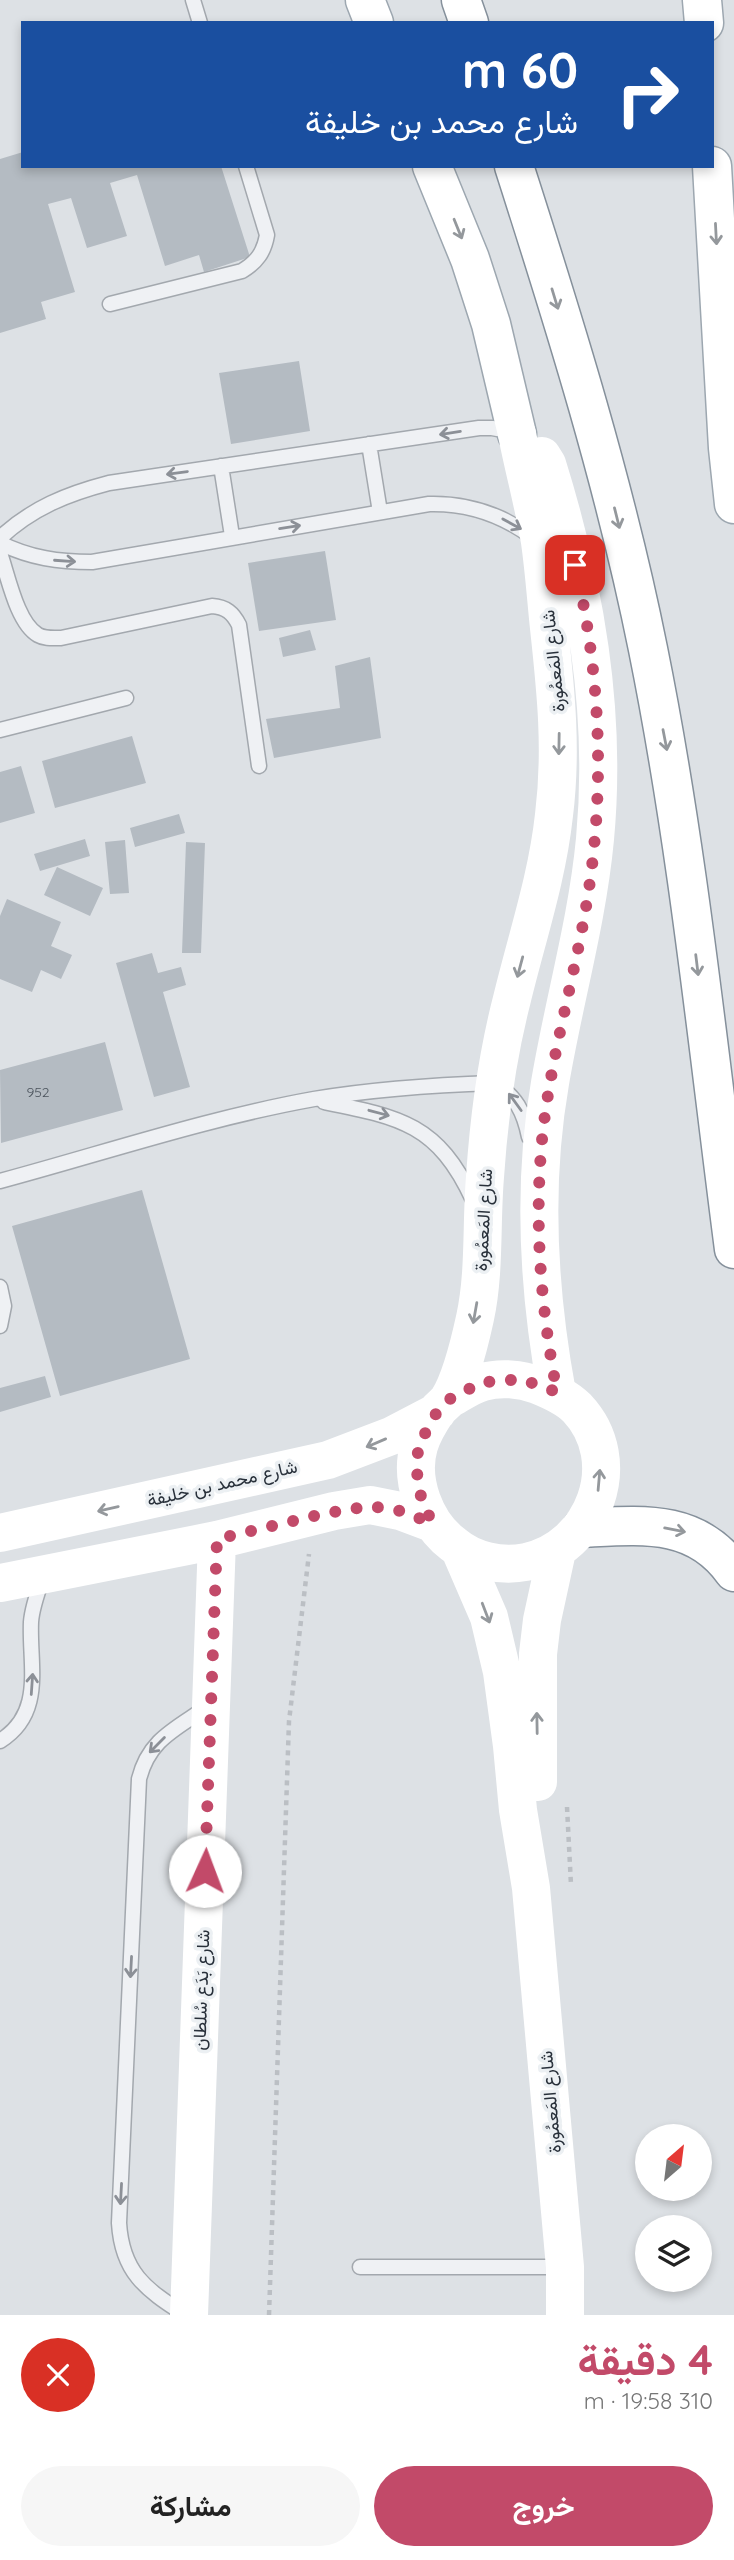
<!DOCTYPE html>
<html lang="ar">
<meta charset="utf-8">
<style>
:root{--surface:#fff;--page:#f6f6f6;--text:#222;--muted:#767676;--accent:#c24a69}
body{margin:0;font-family:Quicksand,Vazirmatn,sans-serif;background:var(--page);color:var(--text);direction:rtl;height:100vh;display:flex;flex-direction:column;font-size:26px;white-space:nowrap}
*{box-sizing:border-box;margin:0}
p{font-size:23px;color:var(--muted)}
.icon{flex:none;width:38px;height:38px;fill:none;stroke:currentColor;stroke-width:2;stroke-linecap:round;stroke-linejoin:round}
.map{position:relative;height:2315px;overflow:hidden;direction:ltr}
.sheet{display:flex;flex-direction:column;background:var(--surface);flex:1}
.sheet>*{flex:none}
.banner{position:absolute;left:21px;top:21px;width:693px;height:147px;border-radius:0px;box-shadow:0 4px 10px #0003;direction:rtl;background:#1a4fa0;color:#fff;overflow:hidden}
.needle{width:46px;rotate:28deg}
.buttons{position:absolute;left:635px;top:2124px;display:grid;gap:14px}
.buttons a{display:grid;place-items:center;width:77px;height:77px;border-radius:50%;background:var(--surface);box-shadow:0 4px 10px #0003;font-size:35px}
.pin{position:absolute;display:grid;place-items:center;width:60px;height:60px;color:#fff;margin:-30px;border-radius:14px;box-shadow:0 4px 10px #0006}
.me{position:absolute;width:77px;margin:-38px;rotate:2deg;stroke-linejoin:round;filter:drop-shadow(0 0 5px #0008)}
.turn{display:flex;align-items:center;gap:24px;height:147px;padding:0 21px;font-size:32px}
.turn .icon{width:91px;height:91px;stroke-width:2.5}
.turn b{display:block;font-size:49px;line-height:60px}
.round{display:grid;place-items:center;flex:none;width:74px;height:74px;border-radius:37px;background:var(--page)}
.summary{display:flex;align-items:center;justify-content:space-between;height:119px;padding:0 21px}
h1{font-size:42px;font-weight:700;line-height:52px;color:var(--accent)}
.primary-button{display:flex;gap:14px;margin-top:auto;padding:14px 21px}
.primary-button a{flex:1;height:80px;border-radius:42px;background:var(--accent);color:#fff;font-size:28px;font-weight:700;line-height:80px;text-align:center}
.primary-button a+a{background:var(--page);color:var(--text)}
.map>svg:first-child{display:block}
.building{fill:#b4bbc2}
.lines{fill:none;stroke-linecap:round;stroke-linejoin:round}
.lane-casing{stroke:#a3a8ae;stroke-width:17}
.primary-casing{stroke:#9da7b0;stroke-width:41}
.highway-casing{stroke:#85909b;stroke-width:41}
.path{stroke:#bbbfc4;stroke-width:4.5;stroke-dasharray:5 5;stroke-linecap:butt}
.lane{stroke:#eff1f4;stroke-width:14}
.secondary{stroke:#fff;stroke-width:38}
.primary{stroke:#fff;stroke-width:38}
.highway{stroke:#fff;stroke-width:38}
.oneway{stroke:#94989c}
.oneway2{stroke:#8c9097}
.route{stroke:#c24a69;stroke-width:12;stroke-dasharray:0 21.6}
.labels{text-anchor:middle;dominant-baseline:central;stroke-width:7;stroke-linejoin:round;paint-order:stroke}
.number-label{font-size:14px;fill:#4b535c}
.street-label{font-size:18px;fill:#28303a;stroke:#ecf0f3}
</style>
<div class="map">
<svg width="734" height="2315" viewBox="0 0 734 2315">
<rect width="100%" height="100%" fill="#dde1e5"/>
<!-- building -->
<path class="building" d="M23 152V166H221L250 257 204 272 199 255 165 266 137 175 110 183 127 236 87 248 71 198 48 204 75 292 41 302 46 319 0 333V159Z
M299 361 310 431 231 444 219 373Z
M325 551 336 620 259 631 248 563Z
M310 630 316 650 283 657 279 638Z
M370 657 381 738 274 758 266 719 340 708 335 666Z
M132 736 146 783 55 808 42 761Z
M21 766 35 813 0 823V772Z
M179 814 185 833 135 847 130 828Z
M85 839 90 856 40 871 34 854Z
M125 840 129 893 110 894 105 842Z
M186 842 205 843 201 953H182Z
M57 867 103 888 90 916 44 895Z
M7 899 61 922 51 946 72 955 61 979 41 970 32 992 0 979V916Z
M152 953 158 973 181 967 186 985 163 992 190 1087 154 1097 116 963Z
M105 1042 123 1110 1 1143 0 1070Z
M142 1190 190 1359 60 1396 12 1226Z
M45 1376 51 1397 0 1412V1388Z"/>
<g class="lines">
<defs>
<path id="lane" d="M193 0 200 23
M110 304 242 271C257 262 264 252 267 235L246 166
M369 444 380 512
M221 466 232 536
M0 538C32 508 67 494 109 483L479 428H492L513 432
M0 543C30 558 59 562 92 562L429 504C468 503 501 514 532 537
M0 553C8 576 17 623 38 635 45 639 53 638 61 638L212 606C226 607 233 613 239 625L259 766
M0 730 126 698
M324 1102C400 1117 438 1124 473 1200
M0 1181C104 1153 208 1118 314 1099 374 1089 434 1085 494 1083 516 1096 524 1112 529 1137
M0 1287 4 1306 0 1326
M0 1741C45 1713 29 1665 31 1622 32 1608 37 1594 42 1580
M360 2267H565
M184 2314C145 2289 122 2272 119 2223L139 1779C149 1739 176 1729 207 1707"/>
<path id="primary" d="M365 0 374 23
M702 0 704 23
M432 166 470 259 491 324 517 434
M712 166 728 448 734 504"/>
<path id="highway" d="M461 0 469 23
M514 166C565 325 615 485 648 649 688 847 708 1049 734 1249
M582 1528C641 1525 696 1518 734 1572"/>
</defs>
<!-- lane casing -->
<use href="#lane" class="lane-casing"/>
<!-- primary casing -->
<use href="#primary" class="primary-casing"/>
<!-- highway casing -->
<use href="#highway" class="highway-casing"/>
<!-- path -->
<path class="path" d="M567 1807 571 1885
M269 2315 289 1721 309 1554"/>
<!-- lane -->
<use href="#lane" class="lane"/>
<!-- secondary -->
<path class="secondary" d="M542 456 547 464C585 586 607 711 595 839 587 923 564 1000 550 1083 532 1186 538 1290 557 1393
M448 1400C459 1394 471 1385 483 1382 500 1377 521 1379 537 1385 552 1391 566 1397 577 1408 627 1461 594 1548 526 1562 501 1567 473 1561 453 1544 425 1523 409 1480 419 1446 422 1435 431 1420 437 1411 440 1407 445 1404 448 1400 460 1381 470 1341 475 1318 485 1272 481 1224 485 1177 489 1117 497 1057 512 999 527 937 547 879 554 815 562 751 556 692 549 628 546 599 544 570 540 542 534 506 524 470 517 434
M0 1533 328 1460 391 1436 437 1412
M460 1550 489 1617 502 1672 512 1746 518 1810 531 1888 565 2267V2315
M0 1583 217 1540 334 1511 370 1505 400 1511 432 1523
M538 1782V1654L542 1620 557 1551
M189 2315 217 1540"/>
<!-- primary -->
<use href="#primary" class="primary"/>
<!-- highway -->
<use href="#highway" class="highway"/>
</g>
<!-- one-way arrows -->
<defs><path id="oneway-shaft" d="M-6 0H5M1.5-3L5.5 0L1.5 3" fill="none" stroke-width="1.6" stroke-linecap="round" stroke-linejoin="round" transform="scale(1.75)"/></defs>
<g class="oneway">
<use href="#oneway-shaft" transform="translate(458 229) rotate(68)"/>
<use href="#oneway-shaft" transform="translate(716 234) rotate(87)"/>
<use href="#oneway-shaft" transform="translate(555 299) rotate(73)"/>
<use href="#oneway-shaft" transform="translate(617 518) rotate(76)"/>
<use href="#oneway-shaft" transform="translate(665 740) rotate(79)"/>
<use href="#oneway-shaft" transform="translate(559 744) rotate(91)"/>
<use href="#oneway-shaft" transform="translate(697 965) rotate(83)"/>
<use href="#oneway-shaft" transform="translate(520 967) rotate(105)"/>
<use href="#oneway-shaft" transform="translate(475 1313) rotate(100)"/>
<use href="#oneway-shaft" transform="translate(376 1443) rotate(157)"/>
<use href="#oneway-shaft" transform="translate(599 1480) rotate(-85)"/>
<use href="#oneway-shaft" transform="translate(108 1509) rotate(167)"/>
<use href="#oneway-shaft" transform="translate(675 1530) rotate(11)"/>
<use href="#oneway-shaft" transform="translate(486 1613) rotate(69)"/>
<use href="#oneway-shaft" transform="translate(537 1723) rotate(-91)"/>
</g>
<g class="oneway2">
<use href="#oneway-shaft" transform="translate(450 433) rotate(171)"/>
<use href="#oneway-shaft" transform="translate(177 473) rotate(172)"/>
<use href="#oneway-shaft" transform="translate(512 524) rotate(29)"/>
<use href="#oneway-shaft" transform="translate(290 527) rotate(-9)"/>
<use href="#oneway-shaft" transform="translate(65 561) rotate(4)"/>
<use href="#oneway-shaft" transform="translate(515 1102) rotate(-126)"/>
<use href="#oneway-shaft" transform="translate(379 1113) rotate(15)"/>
<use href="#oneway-shaft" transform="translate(32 1684) rotate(-86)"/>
<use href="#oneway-shaft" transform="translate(157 1745) rotate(135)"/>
<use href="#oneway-shaft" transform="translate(131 1967) rotate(93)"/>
<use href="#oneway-shaft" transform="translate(121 2194) rotate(93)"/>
</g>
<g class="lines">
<!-- route -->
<path class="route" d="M205 1871 217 1539 322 1514 370 1506 400 1511 432 1523 417 1486 418 1446 437 1412 448 1400 482 1382 502 1381 521 1379 557 1392C541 1309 534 1225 542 1140 550 1059 574 981 587 901 605 791 601 674 575 565"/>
</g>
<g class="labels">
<!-- number labels -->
<g class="number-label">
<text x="38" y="1092">952</text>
</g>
<!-- street labels -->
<g class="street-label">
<text transform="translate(553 661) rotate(-96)">شارع المَعمُورة</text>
<text transform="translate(483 1220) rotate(-87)">شارع المَعمُورة</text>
<text transform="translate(222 1483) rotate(-13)">شارع محمد بن خليفة</text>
<text transform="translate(201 1990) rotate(-88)">شارع بَدَع سُلطان</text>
<text transform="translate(550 2102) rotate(-95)">شارع المَعمُورة</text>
</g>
</g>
</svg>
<div class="buttons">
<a><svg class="needle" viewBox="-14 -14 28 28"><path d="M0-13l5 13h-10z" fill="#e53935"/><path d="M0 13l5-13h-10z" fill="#767676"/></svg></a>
<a><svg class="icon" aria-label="layers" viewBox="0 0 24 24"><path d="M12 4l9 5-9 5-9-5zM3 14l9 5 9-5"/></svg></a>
</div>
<div class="pin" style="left:575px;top:565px;background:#d93025"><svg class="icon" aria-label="arrive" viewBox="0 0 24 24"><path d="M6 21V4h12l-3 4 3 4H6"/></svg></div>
<svg class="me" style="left:205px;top:1871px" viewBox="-20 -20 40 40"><circle r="19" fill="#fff"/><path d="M0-13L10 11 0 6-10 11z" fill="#c24a69"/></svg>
<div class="banner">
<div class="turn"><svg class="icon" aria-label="right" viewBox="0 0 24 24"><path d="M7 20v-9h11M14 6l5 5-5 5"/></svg><div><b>60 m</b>شارع محمد بن خليفة</div></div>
</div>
</div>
<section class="sheet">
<div class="summary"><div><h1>4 دقيقة</h1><p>310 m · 19:58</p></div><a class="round" style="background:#d93025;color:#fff"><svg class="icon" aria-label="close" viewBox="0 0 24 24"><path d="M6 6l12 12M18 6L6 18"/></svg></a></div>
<div class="primary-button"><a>خروج</a><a>مشاركة</a></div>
</section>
